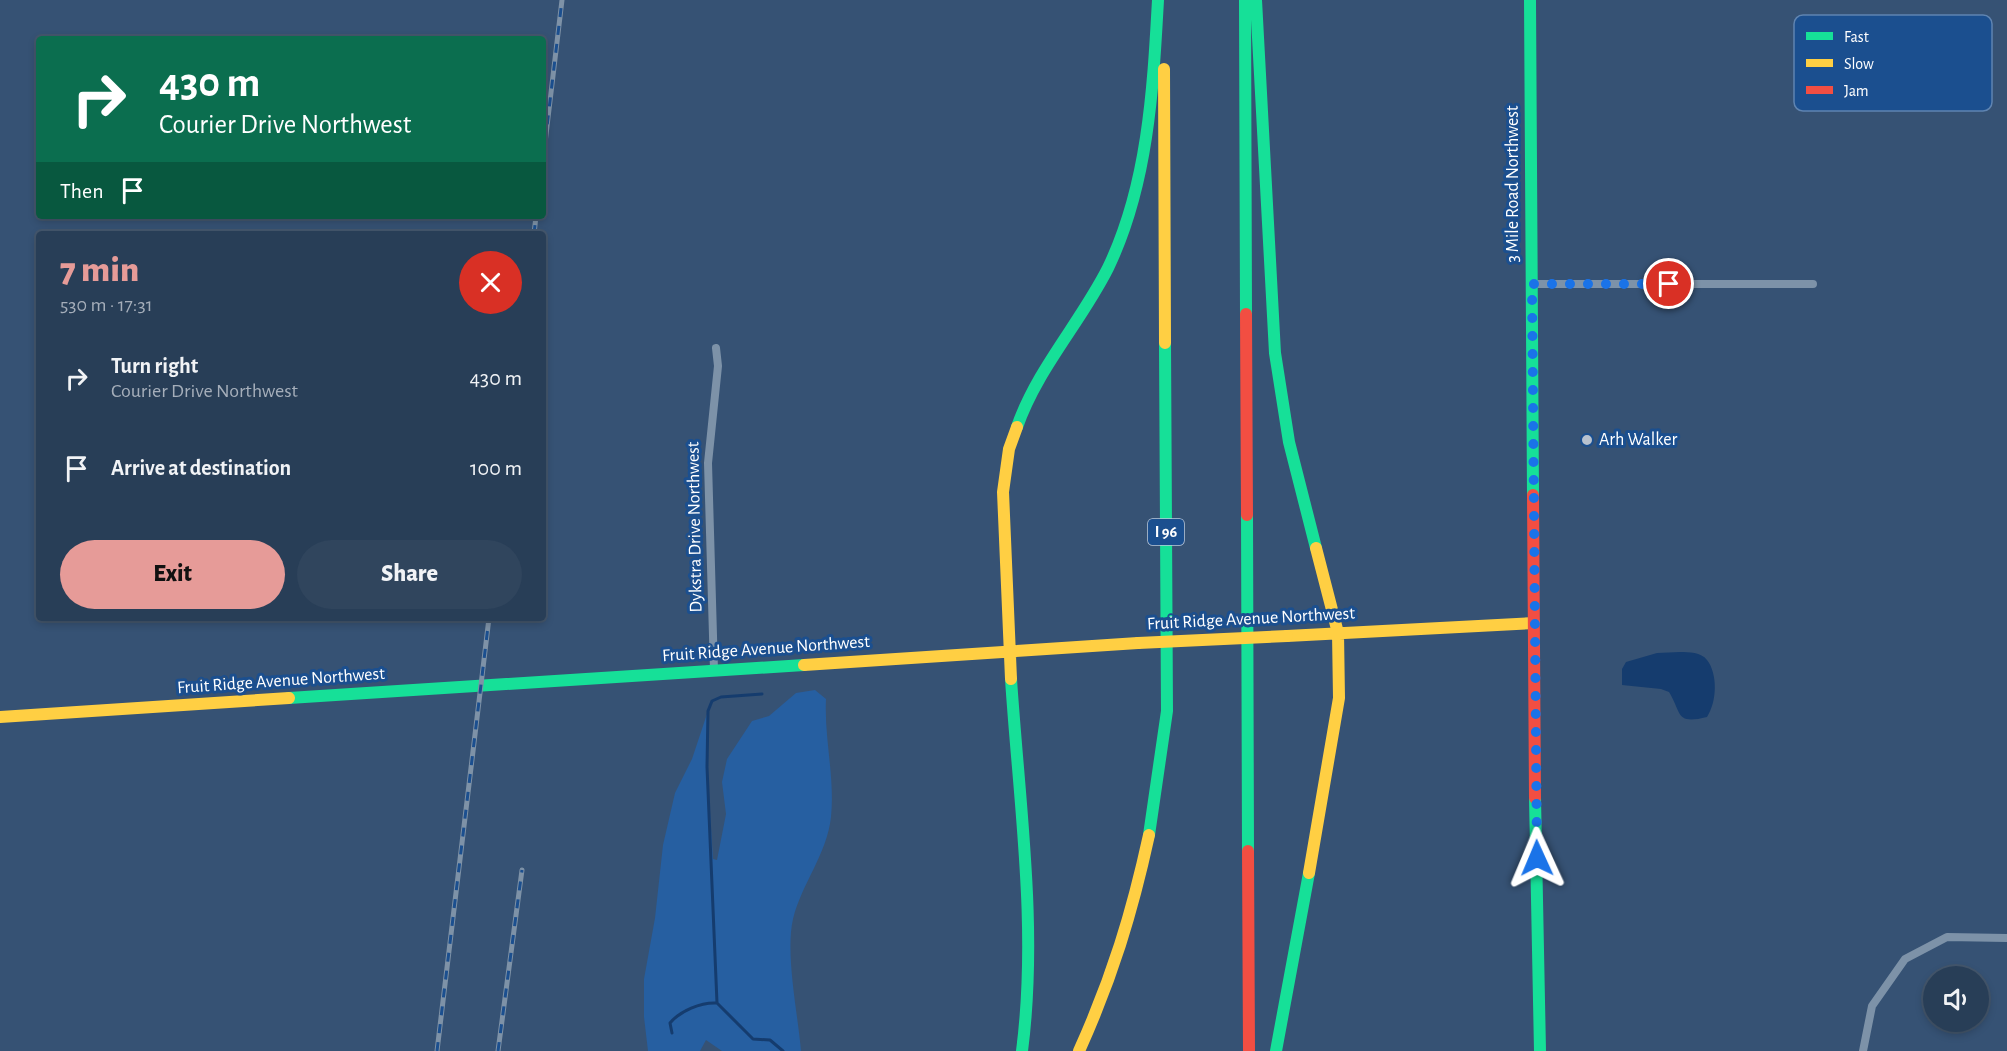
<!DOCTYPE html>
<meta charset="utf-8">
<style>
:root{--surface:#283e57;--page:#30455d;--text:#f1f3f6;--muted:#a5aeba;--line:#44576d;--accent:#e69b98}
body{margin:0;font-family:"Alegreya Sans",sans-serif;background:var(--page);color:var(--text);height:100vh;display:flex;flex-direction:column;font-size:22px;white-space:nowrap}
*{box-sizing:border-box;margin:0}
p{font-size:20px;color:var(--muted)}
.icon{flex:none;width:33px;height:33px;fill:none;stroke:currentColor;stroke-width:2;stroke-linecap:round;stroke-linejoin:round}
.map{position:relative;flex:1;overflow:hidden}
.sheet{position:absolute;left:36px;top:231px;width:510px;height:390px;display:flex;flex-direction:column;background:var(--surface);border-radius:6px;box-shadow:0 3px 9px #0003,0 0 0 2px var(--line)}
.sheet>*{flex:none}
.banner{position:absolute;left:36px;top:36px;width:510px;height:183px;border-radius:6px;box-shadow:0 3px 9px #0003,0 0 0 2px var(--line);background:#0b6e4f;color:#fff;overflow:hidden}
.buttons{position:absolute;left:1923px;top:966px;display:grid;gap:12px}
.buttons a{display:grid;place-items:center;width:66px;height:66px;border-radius:50%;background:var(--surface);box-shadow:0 3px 9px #0003,0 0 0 2px var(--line);font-size:30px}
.pin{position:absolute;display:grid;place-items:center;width:51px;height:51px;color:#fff;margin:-26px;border:3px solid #fff;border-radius:50%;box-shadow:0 2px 6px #0007}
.me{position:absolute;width:66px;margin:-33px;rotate:359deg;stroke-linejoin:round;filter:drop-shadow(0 0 4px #0008)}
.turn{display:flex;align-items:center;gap:21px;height:126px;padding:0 24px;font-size:27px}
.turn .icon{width:78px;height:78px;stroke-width:2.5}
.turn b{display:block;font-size:42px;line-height:51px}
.then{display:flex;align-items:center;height:57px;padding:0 24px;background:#0003;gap:12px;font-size:22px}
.round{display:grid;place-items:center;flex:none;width:63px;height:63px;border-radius:32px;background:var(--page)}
.head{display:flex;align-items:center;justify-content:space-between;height:102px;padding:0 24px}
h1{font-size:36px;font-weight:800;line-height:45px;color:var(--accent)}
.button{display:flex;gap:12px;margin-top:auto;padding:12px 24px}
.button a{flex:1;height:69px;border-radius:36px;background:var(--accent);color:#111;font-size:24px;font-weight:800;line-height:69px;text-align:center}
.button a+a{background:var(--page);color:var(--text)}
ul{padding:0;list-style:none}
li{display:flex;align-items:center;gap:18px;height:90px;padding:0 24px}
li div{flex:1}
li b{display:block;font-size:22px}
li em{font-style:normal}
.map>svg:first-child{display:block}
.green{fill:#265fa1}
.water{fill:#153c6e}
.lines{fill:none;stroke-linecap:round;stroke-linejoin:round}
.stream{stroke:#153c6e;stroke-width:3}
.street{stroke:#7d92a8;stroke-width:8}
.fast{stroke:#16e098;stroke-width:12}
.slow{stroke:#ffcf43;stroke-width:12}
.jam{stroke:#f24e42;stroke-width:12}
.rail-casing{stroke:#7e92a7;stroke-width:5}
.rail{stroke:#1b4f8f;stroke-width:3;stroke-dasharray:9;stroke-linecap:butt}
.slow-bridge{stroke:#ffcf43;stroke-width:12}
.route{stroke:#1a73e8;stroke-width:10;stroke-dasharray:0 18}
.poi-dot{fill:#b9c2ce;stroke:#1b4f8f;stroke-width:2}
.labels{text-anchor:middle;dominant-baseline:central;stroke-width:6;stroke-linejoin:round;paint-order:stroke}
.shield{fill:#1b4f8f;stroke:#bbcadd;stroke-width:1.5}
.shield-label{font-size:16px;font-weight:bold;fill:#fff}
.street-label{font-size:18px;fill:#fff;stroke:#1b4f8f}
.poi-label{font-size:18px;fill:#fff;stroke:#1b4f8f;text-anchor:start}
.key{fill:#1b4f8f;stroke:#5f84b1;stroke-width:1.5}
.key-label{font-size:16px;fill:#fff}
</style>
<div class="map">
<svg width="2007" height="1051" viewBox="0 0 2007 1051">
<rect width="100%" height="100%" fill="#365274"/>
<!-- green -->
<path class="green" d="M815 690 826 699C824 738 835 777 831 817 827 854 802 883 793 919 785 954 798 1014 801 1051H722L706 1040 700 1051H648L644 1017V979L655 918 663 845 675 793 692 759 708 711 707 767 713 859 717 860 726 814 722 782 727 759 752 721 769 716 796 693Z"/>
<!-- water -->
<path class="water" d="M1680 652C1689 652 1701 652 1707 660 1718 674 1717 702 1707 717 1675 725 1682 713 1669 692L1661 689 1622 685V669L1626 662 1657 653Z"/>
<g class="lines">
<!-- stream -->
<path class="stream" d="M717 1003 707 767 708 711 712 701 721 697 762 694
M672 1033 670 1023C680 1011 701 1002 717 1003L753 1039 770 1040 783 1051"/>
<!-- street -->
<path class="street" d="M1532 284H1813
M714 670 708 463 718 366 716 348
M1863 1051 1872 1006 1905 959 1947 937 2007 938"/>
<!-- fast -->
<path class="fast" d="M1245 0 1246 314
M1256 0 1275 353 1289 442 1316 548
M1530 0 1533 495
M1017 427C1037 369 1081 322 1108 268 1148 185 1153 90 1158 0
M1247 515 1248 851
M1011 679C1019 802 1038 928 1022 1051
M289 698 804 665
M1535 798 1540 1051
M1149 835 1167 711 1165 343
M1276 1051 1309 873"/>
<!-- slow -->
<path class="slow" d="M1164 69 1165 343
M1287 636 1534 623
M804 665 1138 643
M1011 679 1003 492 1009 449 1017 427
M0 717 289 698
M1309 873 1339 698 1338 633 1316 548
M1079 1051C1112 978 1132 913 1149 835"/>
<!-- jam -->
<path class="jam" d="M1246 314 1247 515
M1533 495 1535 798
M1248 851 1249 1051"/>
<defs>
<path id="rail" d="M543 160 562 0
M534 234 536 216
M437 1051 489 618
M498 1051 522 870"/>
</defs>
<!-- rail casing -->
<use href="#rail" class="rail-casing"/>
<!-- rail -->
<use href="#rail" class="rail"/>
<!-- slow-bridge -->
<path class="slow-bridge" d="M1138 643 1287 636"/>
</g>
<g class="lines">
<!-- route -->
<path class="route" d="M1537 858 1532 284H1669"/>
</g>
<!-- markers -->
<circle class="poi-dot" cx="1587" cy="440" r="6"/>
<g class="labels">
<!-- shield labels -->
<rect class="shield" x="1148" y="519" width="36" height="26" rx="4.5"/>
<g class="shield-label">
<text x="1166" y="532">I 96</text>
</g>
<!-- street labels -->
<g class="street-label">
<text transform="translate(1513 184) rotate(-90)">3 Mile Road Northwest</text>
<text transform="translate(695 527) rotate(-91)">Dykstra Drive Northwest</text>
<text transform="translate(1251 619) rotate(-3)">Fruit Ridge Avenue Northwest</text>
<text transform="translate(766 649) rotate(-4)">Fruit Ridge Avenue Northwest</text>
<text transform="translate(281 681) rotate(-4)">Fruit Ridge Avenue Northwest</text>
</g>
<!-- poi labels -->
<g class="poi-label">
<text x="1599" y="440">Arh Walker</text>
</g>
</g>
<!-- legend -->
<rect x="1794" y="15" width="198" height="96" rx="9" class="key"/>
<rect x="1806" y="32" width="27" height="8" fill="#16e098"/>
<rect x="1806" y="59" width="27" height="8" fill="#ffcf43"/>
<rect x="1806" y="86" width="27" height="8" fill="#f24e42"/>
<g class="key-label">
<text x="1844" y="42">Fast</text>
<text x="1844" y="69">Slow</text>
<text x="1844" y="96">Jam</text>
</g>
</svg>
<div class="buttons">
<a><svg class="icon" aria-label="sound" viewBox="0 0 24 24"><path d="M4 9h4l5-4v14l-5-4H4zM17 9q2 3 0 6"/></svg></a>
</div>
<div class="pin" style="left:1669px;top:284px;background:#d93025"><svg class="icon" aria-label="arrive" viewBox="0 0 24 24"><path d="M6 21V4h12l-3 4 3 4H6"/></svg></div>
<svg class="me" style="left:1537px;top:858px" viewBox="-20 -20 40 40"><path d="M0-17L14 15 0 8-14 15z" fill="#1a73e8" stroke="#fff" stroke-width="4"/></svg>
<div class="banner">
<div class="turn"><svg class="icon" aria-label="right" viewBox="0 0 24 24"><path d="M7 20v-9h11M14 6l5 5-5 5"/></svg><div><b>430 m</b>Courier Drive Northwest</div></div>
<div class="then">Then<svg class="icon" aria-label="arrive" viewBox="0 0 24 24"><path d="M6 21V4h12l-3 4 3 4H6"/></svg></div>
</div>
<section class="sheet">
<div class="head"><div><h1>7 min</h1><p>530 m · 17:31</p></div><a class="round" style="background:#d93025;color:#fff"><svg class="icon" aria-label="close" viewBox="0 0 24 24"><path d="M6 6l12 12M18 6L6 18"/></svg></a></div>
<ul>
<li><svg class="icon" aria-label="right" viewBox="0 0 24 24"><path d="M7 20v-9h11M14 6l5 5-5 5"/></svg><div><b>Turn right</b><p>Courier Drive Northwest</p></div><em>430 m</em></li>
<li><svg class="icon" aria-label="arrive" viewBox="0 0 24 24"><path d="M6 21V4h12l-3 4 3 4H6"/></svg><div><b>Arrive at destination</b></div><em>100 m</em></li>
</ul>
<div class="button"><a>Exit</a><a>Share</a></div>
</section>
</div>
